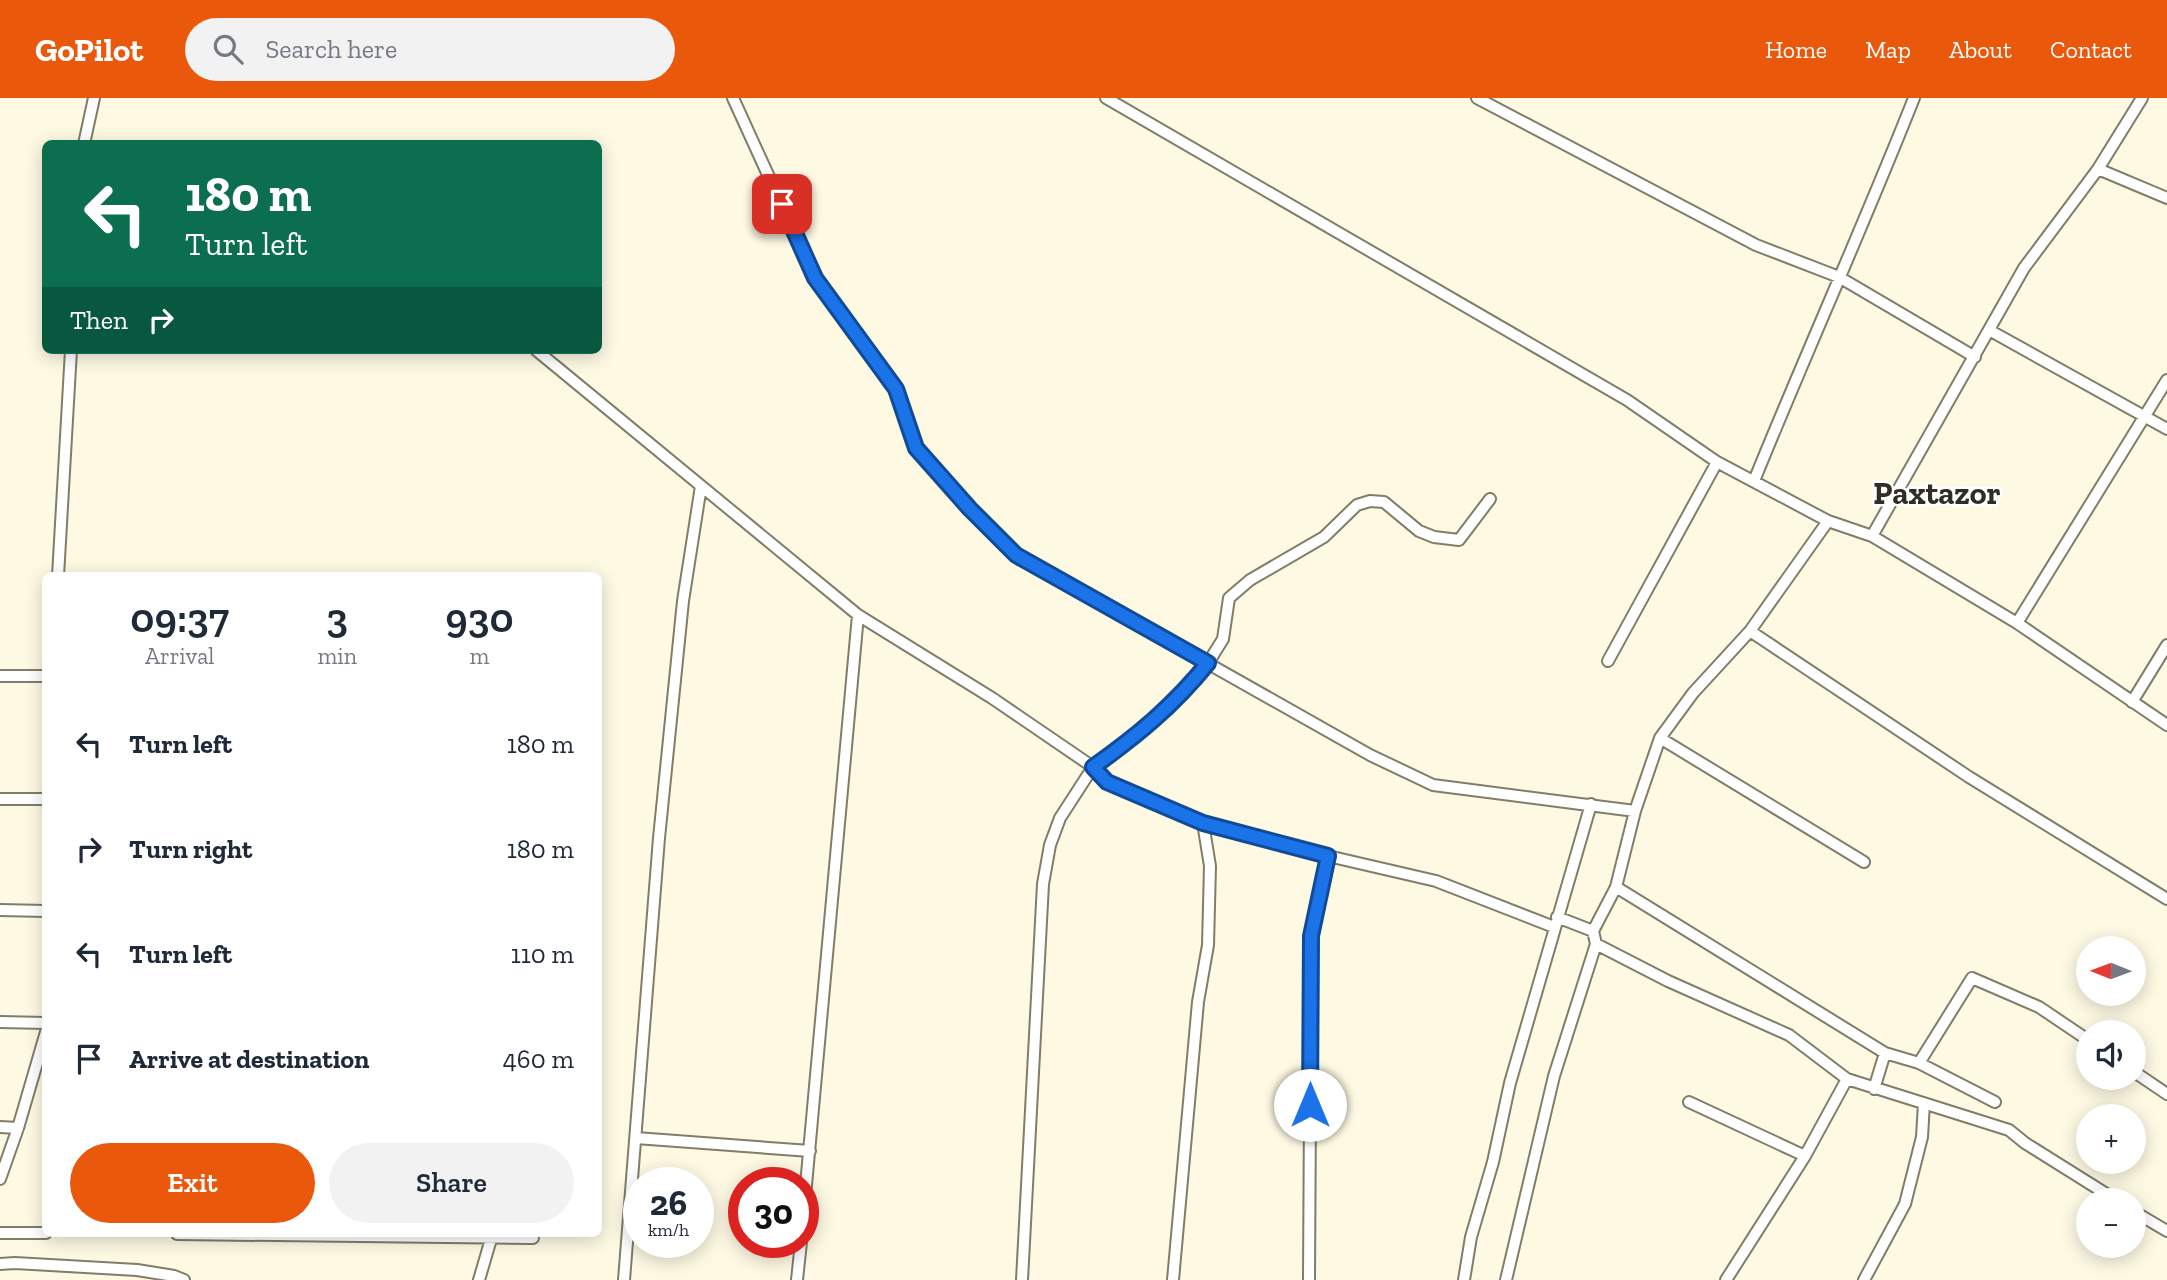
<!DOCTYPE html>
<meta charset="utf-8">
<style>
:root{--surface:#fff;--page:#f2f2f3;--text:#1f2937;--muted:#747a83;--accent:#ea580c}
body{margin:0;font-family:"Zilla Slab",serif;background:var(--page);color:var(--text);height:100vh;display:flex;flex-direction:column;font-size:26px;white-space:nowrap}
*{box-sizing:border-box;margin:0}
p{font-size:23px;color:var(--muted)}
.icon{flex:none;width:38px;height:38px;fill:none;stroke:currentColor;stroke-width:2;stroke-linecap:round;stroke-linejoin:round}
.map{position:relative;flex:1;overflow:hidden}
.side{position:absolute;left:42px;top:474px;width:560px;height:665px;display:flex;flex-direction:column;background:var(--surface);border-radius:10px;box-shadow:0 4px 18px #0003}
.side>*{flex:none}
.guide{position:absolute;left:42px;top:42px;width:560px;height:214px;border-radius:10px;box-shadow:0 4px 18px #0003;background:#0b6e4f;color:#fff;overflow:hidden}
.needle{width:46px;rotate:271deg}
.tools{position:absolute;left:2076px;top:838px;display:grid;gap:14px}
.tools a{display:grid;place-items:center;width:70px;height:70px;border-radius:50%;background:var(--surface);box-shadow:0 4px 18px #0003;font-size:35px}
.speed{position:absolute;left:623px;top:1069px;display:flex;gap:14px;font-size:35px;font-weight:700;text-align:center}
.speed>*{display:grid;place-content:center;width:91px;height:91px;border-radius:50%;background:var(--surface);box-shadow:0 4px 18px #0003;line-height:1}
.speed small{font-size:18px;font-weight:400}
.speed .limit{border:10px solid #d22;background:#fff;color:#111}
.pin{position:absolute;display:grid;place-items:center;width:60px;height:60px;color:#fff;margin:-30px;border-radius:14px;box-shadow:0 4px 10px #0006}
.me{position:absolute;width:77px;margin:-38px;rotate:0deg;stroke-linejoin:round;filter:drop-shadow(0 0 5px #0008)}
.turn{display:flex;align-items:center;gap:24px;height:147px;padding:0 28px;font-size:32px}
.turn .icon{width:91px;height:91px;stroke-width:2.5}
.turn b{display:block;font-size:49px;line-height:60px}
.then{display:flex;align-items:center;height:66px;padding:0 28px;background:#0003;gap:14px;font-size:26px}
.eta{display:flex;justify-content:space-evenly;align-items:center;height:119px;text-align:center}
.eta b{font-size:42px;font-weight:600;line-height:49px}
.action{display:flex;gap:14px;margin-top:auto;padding:14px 28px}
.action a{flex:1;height:80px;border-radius:42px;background:var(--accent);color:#fff;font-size:28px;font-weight:600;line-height:80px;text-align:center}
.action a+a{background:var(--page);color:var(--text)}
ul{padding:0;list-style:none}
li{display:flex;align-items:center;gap:21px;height:105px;padding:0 28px}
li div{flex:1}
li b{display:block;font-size:26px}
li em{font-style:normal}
header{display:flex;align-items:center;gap:42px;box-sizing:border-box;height:98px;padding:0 35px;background:var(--accent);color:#fff}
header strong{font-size:33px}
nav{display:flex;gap:38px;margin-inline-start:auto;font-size:24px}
.search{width:490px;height:63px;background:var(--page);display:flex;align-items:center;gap:18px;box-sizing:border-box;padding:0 24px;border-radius:38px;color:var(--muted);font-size:26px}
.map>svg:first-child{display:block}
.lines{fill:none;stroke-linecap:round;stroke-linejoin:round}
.street-casing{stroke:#807d69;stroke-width:14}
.street{stroke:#fff;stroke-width:10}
.route-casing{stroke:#114b97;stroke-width:18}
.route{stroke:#1a73e8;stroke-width:12}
.labels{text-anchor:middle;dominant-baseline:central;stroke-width:5;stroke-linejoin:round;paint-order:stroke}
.quarter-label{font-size:32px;font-weight:bold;fill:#2f2d25;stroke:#fff}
</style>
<header>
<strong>GoPilot</strong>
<div class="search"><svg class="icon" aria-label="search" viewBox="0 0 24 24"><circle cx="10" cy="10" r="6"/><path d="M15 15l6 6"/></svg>Search here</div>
<nav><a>Home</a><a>Map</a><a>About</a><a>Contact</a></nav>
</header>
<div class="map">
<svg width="2167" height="1182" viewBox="0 0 2167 1182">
<rect width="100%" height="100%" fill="#fdf9e3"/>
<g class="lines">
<defs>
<path id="street" d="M733 0 815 180 896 291 916 350 970 411 1016 457 1370 657 1433 687 1635 713
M1106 0 1627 302 1717 364 1828 423 1872 438 2017 525 2167 627
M1477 0 1756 147 1839 179 1975 259
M84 46 94 0
M2098 71 2167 100
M1989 232 2167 331
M536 252 858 517 992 600 1093 669 1107 684 1203 725 1328 758 1436 783 1554 829
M1754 383C1806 255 1863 129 1914 0
M1872 438 2024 170 2098 71 2142 0
M58 478 71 252
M2017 525 2167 282
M1750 533 1969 679 2167 801
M1608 563 1717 364
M0 578H46
M2132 604 2167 547
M1660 640 1864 764
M0 701H46
M1616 789 1885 955 1919 965 1995 1004
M0 812 46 813
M1557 819 1593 833
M1596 846 1668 883 1789 937 1847 981 2009 1032 2025 1045 2116 1102
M0 924 46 925
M1919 965 1972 880 2039 909 2088 942
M2133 973 2167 996
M1874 991 1885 955
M1689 1004 1805 1058
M0 1029 18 1030
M636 1040 810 1053
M0 1081 18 1030 46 934
M2133 1113 2167 1133
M803 1120 858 517
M0 1135H46
M177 1136 533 1140
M0 1166 15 1165 137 1172 174 1178 184 1182
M479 1182 491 1141
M624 1182 659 740 683 503 701 388
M797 1182 801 1144
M1022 1182 1043 786 1050 747 1060 720 1093 669 1137 638 1185 593 1208 565 1223 541 1229 500 1250 482 1324 439 1357 407 1370 403 1384 404 1419 433 1434 439 1459 442 1490 401
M1173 1182 1198 904 1208 847 1210 768 1203 725
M1309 1182 1311 838 1328 758
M1464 1182 1471 1139 1493 1064 1510 985 1591 706
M1506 1182 1554 978 1596 846 1593 833 1616 789 1635 713 1660 640 1693 595 1750 533 1828 423
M1726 1182 1805 1058 1847 981
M1864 1182 1905 1106 1922 1039 1924 1005"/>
</defs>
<!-- street casing -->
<use href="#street" class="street-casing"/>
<!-- street -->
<use href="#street" class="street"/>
</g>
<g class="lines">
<defs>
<path id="route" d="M782 106 815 180 896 291 916 350 970 411 1016 457 1208 565C1173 608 1138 637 1093 669L1107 684 1203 725 1328 758 1311 838 1310 1007"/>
</defs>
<!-- route casing -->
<use href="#route" class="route-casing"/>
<!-- route -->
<use href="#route" class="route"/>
</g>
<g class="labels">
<!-- quarter labels -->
<g class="quarter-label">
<text x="1937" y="395">Paxtazor</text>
</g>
</g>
</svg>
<div class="tools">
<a><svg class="needle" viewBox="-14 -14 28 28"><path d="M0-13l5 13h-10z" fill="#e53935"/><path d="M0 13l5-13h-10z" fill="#747a83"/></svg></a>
<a><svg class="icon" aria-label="sound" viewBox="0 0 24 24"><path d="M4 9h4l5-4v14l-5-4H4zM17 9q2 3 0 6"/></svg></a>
<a>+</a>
<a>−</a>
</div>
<div class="speed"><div>26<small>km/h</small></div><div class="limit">30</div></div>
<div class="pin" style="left:782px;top:106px;background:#d93025"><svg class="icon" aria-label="arrive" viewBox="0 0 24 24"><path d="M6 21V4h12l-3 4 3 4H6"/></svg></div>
<svg class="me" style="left:1310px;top:1007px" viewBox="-20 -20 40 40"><circle r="19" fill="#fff"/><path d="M0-13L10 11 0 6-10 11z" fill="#1a73e8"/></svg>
<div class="guide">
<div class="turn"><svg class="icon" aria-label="left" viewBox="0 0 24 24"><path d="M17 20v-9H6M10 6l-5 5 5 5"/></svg><div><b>180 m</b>Turn left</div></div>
<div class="then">Then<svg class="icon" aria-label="right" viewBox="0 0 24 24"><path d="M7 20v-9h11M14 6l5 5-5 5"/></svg></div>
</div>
<section class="side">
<div class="eta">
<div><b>09:37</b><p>Arrival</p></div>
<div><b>3</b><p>min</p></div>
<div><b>930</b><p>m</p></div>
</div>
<ul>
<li><svg class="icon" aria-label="left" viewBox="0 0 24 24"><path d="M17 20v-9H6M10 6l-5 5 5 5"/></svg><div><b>Turn left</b></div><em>180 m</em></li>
<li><svg class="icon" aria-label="right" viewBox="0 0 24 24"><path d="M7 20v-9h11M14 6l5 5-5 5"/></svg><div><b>Turn right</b></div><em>180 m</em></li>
<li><svg class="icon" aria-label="left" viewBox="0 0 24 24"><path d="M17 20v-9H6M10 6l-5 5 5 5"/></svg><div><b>Turn left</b></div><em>110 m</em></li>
<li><svg class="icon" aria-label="arrive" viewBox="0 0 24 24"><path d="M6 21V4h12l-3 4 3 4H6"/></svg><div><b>Arrive at destination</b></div><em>460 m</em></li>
</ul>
<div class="action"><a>Exit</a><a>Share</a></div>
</section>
</div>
